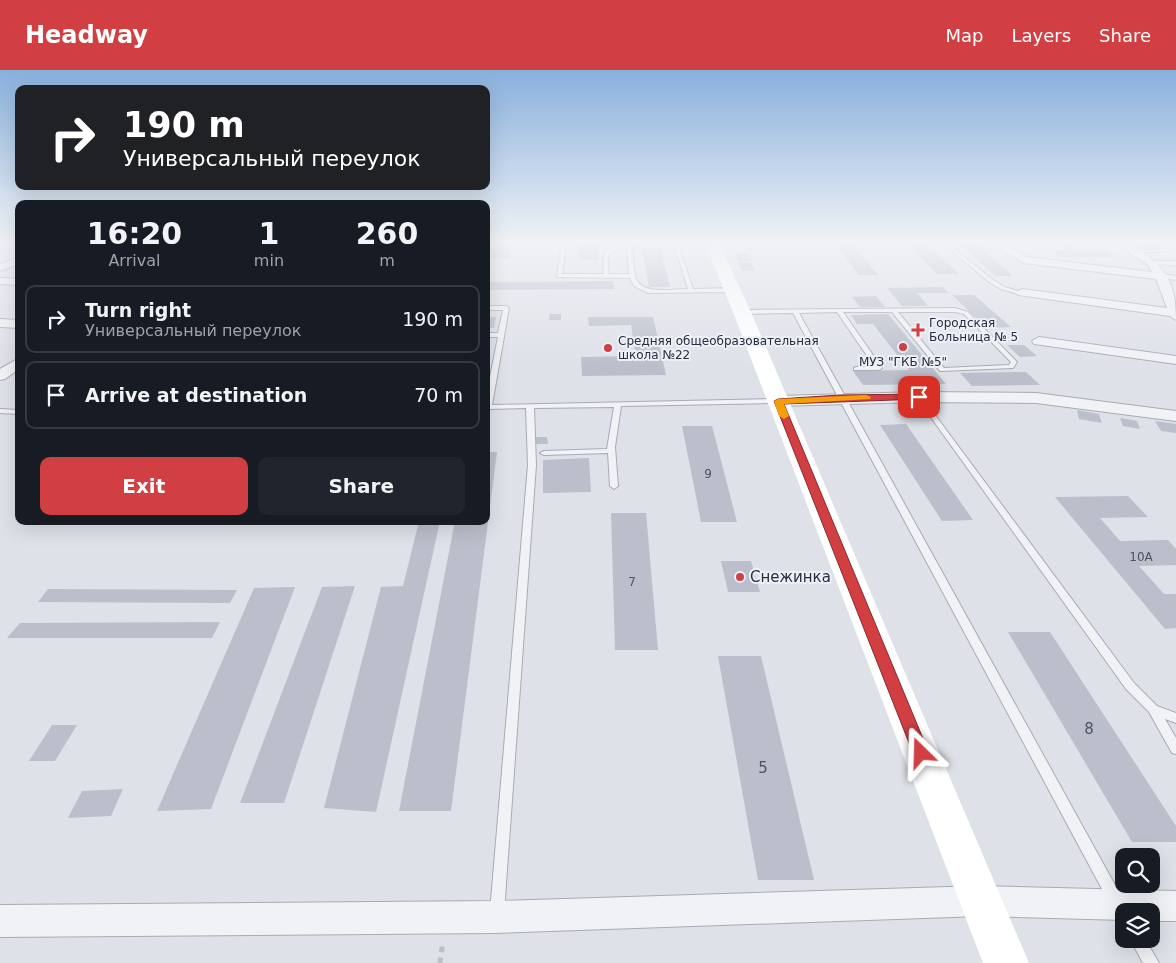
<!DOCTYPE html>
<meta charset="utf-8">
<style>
:root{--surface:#171b24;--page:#20242c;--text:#f1f3f6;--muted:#9ea1a6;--line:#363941;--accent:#d13f43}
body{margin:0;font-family:"DejaVu Sans",sans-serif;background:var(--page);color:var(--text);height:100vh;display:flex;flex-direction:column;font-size:19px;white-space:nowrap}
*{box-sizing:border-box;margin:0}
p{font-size:16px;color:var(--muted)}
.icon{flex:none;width:28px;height:28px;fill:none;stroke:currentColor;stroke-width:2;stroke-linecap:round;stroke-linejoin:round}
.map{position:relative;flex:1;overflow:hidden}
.side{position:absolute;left:15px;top:130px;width:475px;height:325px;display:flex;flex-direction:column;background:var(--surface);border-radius:10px;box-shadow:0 5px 20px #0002}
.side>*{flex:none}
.hud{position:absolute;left:15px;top:15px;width:475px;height:105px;border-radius:10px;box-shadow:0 5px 20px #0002;background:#202124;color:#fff;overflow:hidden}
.tools{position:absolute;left:1115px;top:778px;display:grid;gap:10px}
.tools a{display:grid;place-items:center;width:45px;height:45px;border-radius:10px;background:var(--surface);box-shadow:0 5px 20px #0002;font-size:25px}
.pin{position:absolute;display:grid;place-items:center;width:42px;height:42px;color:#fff;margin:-21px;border-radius:10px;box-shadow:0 2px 8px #0006}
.me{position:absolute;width:55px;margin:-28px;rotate:338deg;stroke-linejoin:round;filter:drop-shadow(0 0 4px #0008)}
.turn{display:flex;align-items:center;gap:18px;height:105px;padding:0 25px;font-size:22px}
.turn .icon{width:65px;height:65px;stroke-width:2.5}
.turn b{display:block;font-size:35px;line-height:42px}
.eta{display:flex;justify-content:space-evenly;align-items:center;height:85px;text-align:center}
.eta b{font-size:30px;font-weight:700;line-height:35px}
.button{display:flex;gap:10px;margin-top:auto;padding:10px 25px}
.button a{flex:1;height:58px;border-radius:10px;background:var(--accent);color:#fff;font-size:20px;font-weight:700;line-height:58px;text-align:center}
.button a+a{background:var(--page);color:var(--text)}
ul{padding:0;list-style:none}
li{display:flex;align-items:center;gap:15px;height:68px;margin:0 10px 8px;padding:0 15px;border:2px solid var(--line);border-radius:10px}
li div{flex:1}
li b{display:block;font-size:19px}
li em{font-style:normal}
header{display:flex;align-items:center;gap:30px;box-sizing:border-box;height:70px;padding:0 25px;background:var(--accent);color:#fff}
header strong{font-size:24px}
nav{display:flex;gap:28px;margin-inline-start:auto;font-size:18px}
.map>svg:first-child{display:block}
.building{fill:#bbbfcb}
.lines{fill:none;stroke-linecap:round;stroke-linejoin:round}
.lane-casing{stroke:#a7abb5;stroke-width:2}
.street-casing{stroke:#a7abb5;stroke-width:2}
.path{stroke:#bcbfc6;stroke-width:5;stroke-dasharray:5.5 5.5;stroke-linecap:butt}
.lane{fill:#f1f2f6;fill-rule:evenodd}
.street{fill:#f1f2f6;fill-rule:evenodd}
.secondary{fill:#fff;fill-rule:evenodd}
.route{fill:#d13f43;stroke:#88292c}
.slow{fill:#f59e0b}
.poi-dot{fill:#d13f43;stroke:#edf0f6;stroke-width:2}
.labels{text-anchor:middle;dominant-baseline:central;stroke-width:4;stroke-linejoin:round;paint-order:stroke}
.far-poi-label{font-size:12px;fill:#272d3f;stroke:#edf0f6;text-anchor:start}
.number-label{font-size:12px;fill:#4c5262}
.poi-label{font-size:15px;fill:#272d3f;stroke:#edf0f6;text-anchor:start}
.near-number-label{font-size:15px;fill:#4c5262}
</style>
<header>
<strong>Headway</strong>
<nav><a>Map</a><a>Layers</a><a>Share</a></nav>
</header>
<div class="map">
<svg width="1176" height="893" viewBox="0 0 1176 893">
<rect width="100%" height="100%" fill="#dee1e8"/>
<!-- building -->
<path class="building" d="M579 171H598L599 190H579Z
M833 171H850L878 205H859Z
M904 171H924L959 204H937Z
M957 171H973L1013 206H995Z
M1053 171H1063L1077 181H1106L1115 187H1060L1051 180 1067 181Z
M1131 171H1149L1164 179H1145Z
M494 174H512L509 188H491L492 181H486V177H493Z
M642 178H660L670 217H649Z
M735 184H749L753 191H738Z
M738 192H751L755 201H742Z
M613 211 614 219 486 220V212Z
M942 217 949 223H917L928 236H902L887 218Z
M952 225H974L1011 257 987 258Z
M876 226 885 237H860L852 227Z
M550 244H561V250H549Z
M888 244 946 314 863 315 853 301 909 300 873 254H857L851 245Z
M486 247H496L494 258H486Z
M588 247H653L666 305 582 306 581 287 636 286 631 255 589 256Z
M1007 275H1024L1037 286 1020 287Z
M1026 302 1040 315 972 316 960 303Z
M1077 340 1099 344 1102 353 1079 349Z
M1120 348 1137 351 1140 359 1123 356Z
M1155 351 1176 354V363L1161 361Z
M906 354 973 450 942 451 880 355Z
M682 356H712L737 452H701Z
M536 367H547L548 374H536Z
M486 382H497L451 741H399L455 451H486Z
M589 388 591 422 543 423V390Z
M1128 426 1148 447 1100 448 1120 471 1168 470 1176 479V495L1139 496 1164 524H1176V558L1165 559 1055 427Z
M611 443H646L658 580H615Z
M419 451H440L376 742 324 738 381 517 403 516Z
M721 491H751L760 522H728Z
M355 516 284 733H240L322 517Z
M295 517 211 739 157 741 254 518Z
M48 519 237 520 230 533 38 532Z
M220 552 212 568H7L20 553Z
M1008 562H1050L1176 756V772H1132Z
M718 586H761L814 810H758Z
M52 655H77L55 691H29Z
M123 719 111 746 68 748 82 721Z"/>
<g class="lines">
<defs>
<path id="lane" d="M562 171H566L562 204H604C602 182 603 176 627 175V171H631L632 174 673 171 714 172V173L712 174H678L693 219 733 218 736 220 733 222 648 223 634 216 630 208 557 207ZM663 174H674L688 219C671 219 639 226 635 205 633 196 633 186 632 177ZM627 177 629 204H609C607 186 606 179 627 177Z
M940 171H944L993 210 1005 217 1025 223 1022 225 1001 219 989 212Z
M1154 171H1159L1174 180 1172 181 1136 183 1134 182 1136 181 1166 179Z
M1152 191H1176V195L1150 194V192Z
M1161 204 1176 206V210L1159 207V205Z
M486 236H506L509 238 492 335 778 329 782 331 778 333 621 336 615 377 618 416 614 419 610 416 608 383 544 385 540 383 544 381 607 379 614 337 534 338 536 395 504 842 502 847 497 849 492 847 490 842 528 395 526 338 486 339V327L498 267H486V263H498L503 240H486Z
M955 238 968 242 1016 291 1017 292 1013 298 940 301 892 242H843L882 298 879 300H854V298L856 297 874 296 837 242 799 243 1120 824 1122 829 1120 834 1115 836 1110 834 793 243 742 244 739 242 742 240ZM898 242H955L964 244 1011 292 1009 295 944 298Z
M919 325 921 326 1134 613 1157 636 1176 643V653L1165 649 1176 668V684L1172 683 1149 642 1126 619 917 328 915 327Z
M0 339 19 340V344L0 343Z
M1130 869H1145L1159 893H1143Z"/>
<path id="street" d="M990 171H1001L1026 187 1152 202 1148 195 1112 171C1123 170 1128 173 1137 179 1167 197 1176 214 1176 250L1170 246 1018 225 1016 223 1018 221 1022 219 1167 238 1156 209 1023 193Z
M19 187V194L0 201V194Z
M0 208 19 209V215L0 214Z
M0 249 19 250V258L0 257Z
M1039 267 1176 286V294L1034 274 1032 271Z
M19 288V299L5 309 0 310V299Z
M919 322 1036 323 1176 341V351L1036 333 919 332 778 336 773 334 770 331 773 328 778 326Z
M981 816 1176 821V851H1151V841H1124V850L981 846 496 863 0 867V835L496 831Z"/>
</defs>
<!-- lane casing -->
<use href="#lane" class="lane-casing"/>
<!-- street casing -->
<use href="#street" class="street-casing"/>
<!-- path -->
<path class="path" d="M440 893 443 871"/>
<!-- lane -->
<use href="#lane" class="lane"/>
<!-- street -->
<use href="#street" class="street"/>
<!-- secondary -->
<path class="secondary" d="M704 171H718L751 242 1029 893H983L733 242Z"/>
</g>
<!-- sky -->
<linearGradient id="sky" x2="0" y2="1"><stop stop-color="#88b0dc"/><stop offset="0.58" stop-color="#f0f2f5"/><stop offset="1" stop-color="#f0f2f5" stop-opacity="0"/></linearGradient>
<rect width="1176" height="296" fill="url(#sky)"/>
<!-- route -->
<path class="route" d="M919 324 924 327 922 329 784 334 929 683 926 688 921 690 915 688 913 683 774 331 778 329 840 325Z"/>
<!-- slow -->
<path class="slow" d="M866 325 871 327 870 329 784 334 789 346 784 349 779 346 774 331 778 329Z"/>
<!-- markers -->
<g class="poi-dot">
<path d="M915.5 252.5h5v5h5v5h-5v5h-5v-5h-5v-5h5z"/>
<circle cx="903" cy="277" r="5"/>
<circle cx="608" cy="278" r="5"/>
<circle cx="740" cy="507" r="5"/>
</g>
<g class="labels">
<!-- far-poi labels -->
<g class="far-poi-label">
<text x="929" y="253">Городская<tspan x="929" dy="14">Больница № 5</tspan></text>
<text x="618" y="271">Средняя общеобразовательная<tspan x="618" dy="14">школа №22</tspan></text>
<text x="903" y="292" text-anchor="middle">МУЗ "ГКБ №5"</text>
</g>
<!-- number labels -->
<g class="number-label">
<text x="708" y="404">9</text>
<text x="1141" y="487">10А</text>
<text x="632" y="512">7</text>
</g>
<!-- poi labels -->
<g class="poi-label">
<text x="750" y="507">Снежинка</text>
</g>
<!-- near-number labels -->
<g class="near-number-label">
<text x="1089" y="659">8</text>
<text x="763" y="698">5</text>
</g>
</g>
</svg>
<div class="tools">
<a><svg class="icon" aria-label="search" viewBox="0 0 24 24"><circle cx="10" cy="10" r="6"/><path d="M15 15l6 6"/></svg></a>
<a><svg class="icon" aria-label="layers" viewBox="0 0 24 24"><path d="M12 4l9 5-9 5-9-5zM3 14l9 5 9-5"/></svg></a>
</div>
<div class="pin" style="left:919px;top:327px;background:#d93025"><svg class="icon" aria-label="arrive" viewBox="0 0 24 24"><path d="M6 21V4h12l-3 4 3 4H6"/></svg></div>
<svg class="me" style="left:921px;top:683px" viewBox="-20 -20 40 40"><path d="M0-17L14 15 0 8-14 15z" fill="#d13f43" stroke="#fff" stroke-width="4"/></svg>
<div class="hud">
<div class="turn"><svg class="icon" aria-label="right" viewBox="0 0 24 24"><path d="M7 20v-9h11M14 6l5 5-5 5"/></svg><div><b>190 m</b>Универсальный переулок</div></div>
</div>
<section class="side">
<div class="eta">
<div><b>16:20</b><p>Arrival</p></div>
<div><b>1</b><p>min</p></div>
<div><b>260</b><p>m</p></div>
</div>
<ul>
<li><svg class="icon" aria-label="right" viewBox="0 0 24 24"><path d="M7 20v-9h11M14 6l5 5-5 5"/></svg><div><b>Turn right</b><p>Универсальный переулок</p></div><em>190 m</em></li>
<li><svg class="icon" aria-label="arrive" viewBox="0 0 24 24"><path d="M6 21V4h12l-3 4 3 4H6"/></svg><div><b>Arrive at destination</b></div><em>70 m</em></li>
</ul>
<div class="button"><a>Exit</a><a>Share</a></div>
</section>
</div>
